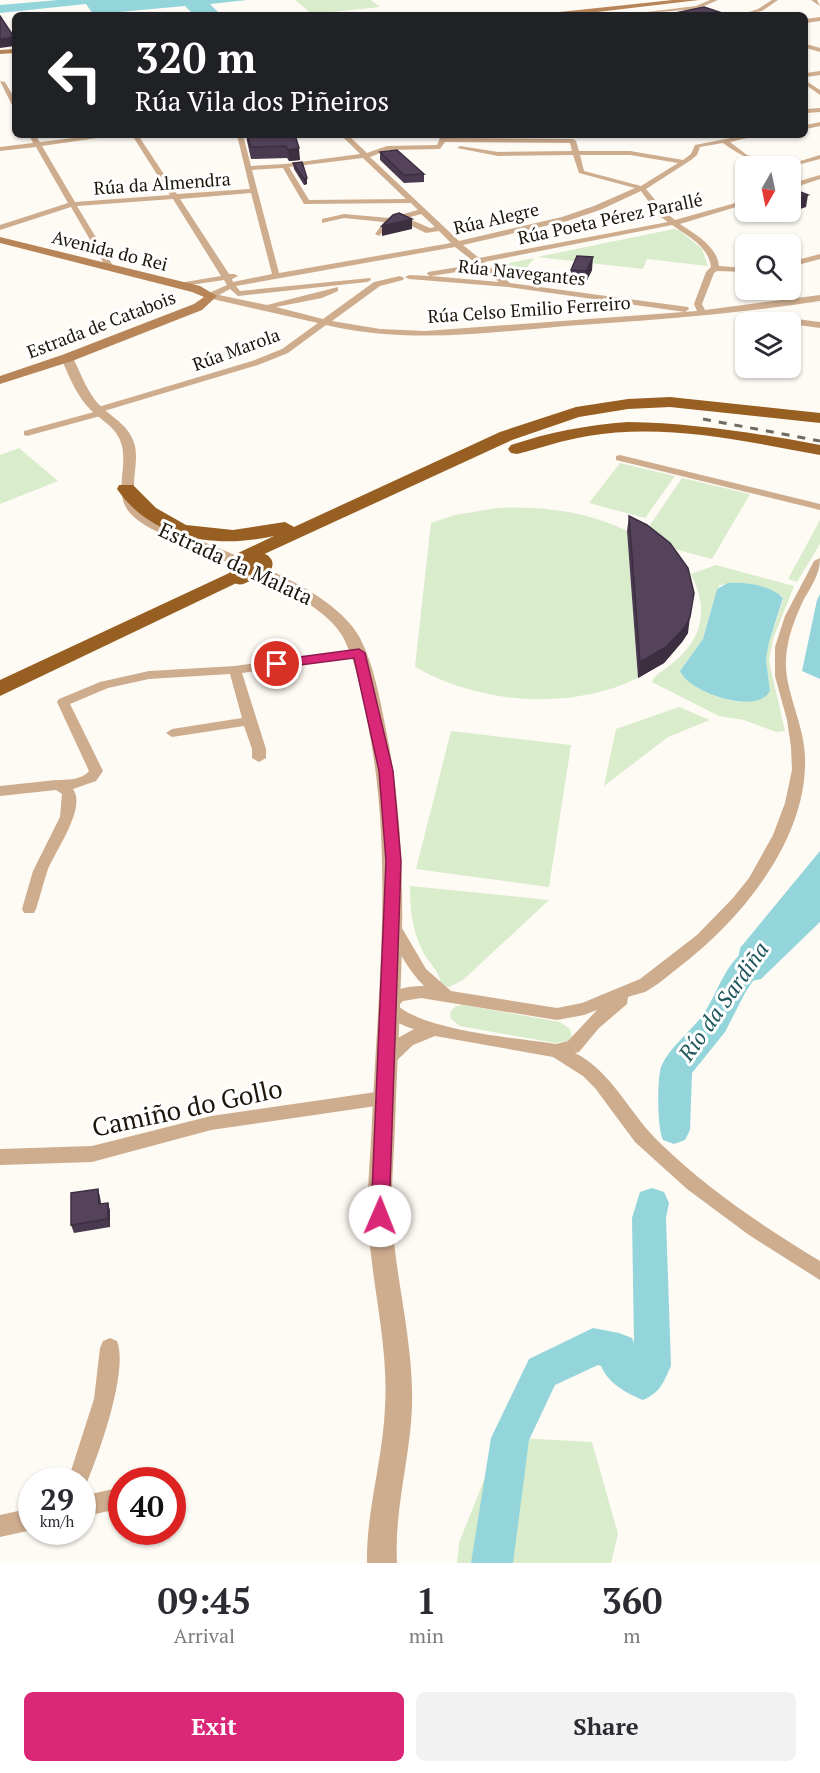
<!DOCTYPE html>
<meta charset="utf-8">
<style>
:root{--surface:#fff;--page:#f2f2f3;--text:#2b2b33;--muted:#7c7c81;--accent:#db2777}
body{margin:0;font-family:"PT Serif",serif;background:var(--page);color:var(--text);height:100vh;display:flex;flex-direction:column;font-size:22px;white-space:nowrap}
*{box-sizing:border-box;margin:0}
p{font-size:20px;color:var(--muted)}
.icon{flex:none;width:33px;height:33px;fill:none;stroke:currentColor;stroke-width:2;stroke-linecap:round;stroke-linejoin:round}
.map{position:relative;height:1563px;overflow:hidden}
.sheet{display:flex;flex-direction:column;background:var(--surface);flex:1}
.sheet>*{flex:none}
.banner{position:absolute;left:12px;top:12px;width:796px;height:126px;border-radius:9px;box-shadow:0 2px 4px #0004;background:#202124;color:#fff;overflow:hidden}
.needle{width:39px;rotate:189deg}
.fabs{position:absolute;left:735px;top:156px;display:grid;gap:12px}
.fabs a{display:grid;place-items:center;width:66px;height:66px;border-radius:9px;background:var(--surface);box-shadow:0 2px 4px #0004;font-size:30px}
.speed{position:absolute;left:18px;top:1467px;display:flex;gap:12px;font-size:30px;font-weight:700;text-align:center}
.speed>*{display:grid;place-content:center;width:78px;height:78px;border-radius:50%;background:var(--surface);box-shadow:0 2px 4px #0004;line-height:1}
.speed small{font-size:15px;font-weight:400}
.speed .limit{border:9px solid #d22;background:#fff;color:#111}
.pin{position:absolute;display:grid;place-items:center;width:51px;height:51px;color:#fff;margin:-26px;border:3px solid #fff;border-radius:50%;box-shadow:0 2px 6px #0007}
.me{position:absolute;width:66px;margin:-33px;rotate:1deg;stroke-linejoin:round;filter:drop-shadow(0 0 4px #0008)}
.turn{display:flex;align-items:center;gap:21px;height:126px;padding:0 24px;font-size:27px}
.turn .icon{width:78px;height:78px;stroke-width:2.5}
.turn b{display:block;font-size:42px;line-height:51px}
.eta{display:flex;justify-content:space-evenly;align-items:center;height:102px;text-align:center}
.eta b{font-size:36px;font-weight:800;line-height:42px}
.action{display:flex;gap:12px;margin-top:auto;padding:12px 24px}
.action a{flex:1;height:69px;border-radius:9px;background:var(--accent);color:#fff;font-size:24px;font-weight:800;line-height:69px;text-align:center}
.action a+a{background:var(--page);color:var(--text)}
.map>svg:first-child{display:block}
.green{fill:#d9eccc;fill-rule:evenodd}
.water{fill:#94d5dc}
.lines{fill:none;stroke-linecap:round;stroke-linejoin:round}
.river{fill:#94d5dc;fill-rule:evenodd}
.minor{fill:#ceac8e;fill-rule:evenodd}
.tertiary{fill:#ceac8e;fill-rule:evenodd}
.secondary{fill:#b78558;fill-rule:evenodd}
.trunk{fill:#985f22;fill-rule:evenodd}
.rail{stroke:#706a60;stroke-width:3;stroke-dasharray:8 8;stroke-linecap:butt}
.trunk-bridge{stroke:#985f22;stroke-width:21}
.wall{fill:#493a4f}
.shaded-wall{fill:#3c2f40}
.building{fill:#55435c;stroke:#3c2f40;stroke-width:1.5}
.route{fill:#db2777;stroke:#8e194d;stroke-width:1.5}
.labels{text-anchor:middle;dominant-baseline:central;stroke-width:6;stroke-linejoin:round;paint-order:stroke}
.far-street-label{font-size:18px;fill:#1d160b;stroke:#fff}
.street-label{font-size:21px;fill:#1d160b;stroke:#fff}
.water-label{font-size:22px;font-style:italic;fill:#1e565c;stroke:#fff}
.near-street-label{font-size:26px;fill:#1d160b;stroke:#fff}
</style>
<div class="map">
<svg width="820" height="1563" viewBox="0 0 820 1563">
<rect width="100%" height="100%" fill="#fefaf4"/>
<!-- green -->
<path class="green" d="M295 0H371L380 7 312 14Z
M674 229 679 230 702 249 708 266 647 259 643 269 537 257Z
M534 258 517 282 497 266V265Z
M19 448 58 481 0 504V455Z
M620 463 675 476 645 518 589 503Z
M682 478 750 494 712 559 667 547 648 528Z
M497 508C541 506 587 511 627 531L638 678C570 711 480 704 415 667L431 523 455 515Z
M820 520V544L797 582 788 579Z
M716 565 794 586 773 639 769 661 785 731 776 732 744 720 719 716 652 682C654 675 663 671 669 666 702 641 710 611 691 574ZM736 583 762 587 782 596 783 600 769 642 766 660 770 691C763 694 755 700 748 701 731 705 686 687 680 671L703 639 717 589 720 585Z
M679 707 710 720 668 737 604 786 616 729Z
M451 731 571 745 549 887 416 869Z
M410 886 549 900 463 980 449 987 441 984C440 972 429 963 423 952 412 930 410 910 410 886Z
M463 1005 560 1022 570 1029 572 1038 569 1041 555 1043 460 1026 451 1019 450 1012 456 1006Z
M501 1437 592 1442 618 1534 611 1563H457L459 1543Z"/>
<!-- water -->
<path class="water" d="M58 0H247L210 4 221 15H194L185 6 97 14H93L86 4 0 13V5Z
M728 583C746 582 770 585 783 598L769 642 766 660 770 691C757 716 688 692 680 671L703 639 717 589Z
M820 594V679L802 671 817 600Z
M820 851V922L761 979 734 985 740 948Z"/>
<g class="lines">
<!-- river -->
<path class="river" d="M753 947 763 950 768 958 745 993 725 1032 692 1073 690 1130 685 1140 674 1144 663 1140C657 1128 657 1080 661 1067 669 1048 690 1032 702 1016 718 995 726 956 753 947Z
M652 1188 664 1192 669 1203 666 1218 671 1366C663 1383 661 1392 643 1400 626 1393 608 1383 601 1366L598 1365 555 1385 529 1440 513 1563H471L491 1438 529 1359 593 1328 619 1333 632 1338 634 1343 632 1218 640 1192Z"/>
<!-- minor -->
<path class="minor" d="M710 0H718L697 9 622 15 696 6Z
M772 0H778L762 11 740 15 758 9Z
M811 0H817L820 6Z
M820 17V21L806 23V19Z
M806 44 820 48V52L806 48Z
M820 71V75L806 77V73Z
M0 81 5 82 15 99V107L12 105Z
M806 81 820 90V95L806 85Z
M820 108V112L806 113V109Z
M820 122V126L806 129V125Z
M29 135H35L40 142 99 135H118L42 146 75 202 170 195 132 135H138L177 194 250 189 237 135H243L251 166 285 164 360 154 341 135H348L367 153 387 146 437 145 441 135H447L446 138 573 139 576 141 579 151H630L683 160 691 154 695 145 746 135H760L730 142 747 155 782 166C759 166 741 156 723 143L700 147 697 155 691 160 646 189 665 212 675 220 746 200V204L680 224C695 234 717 246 719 266L746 268V272L717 271 714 273 702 304 705 310 820 295V301C736 314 651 320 566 326 485 333 406 344 326 325L288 353 258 365 104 411V415L27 436 24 435V431L94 412 95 408 252 361 282 349 318 323 208 298 209 293 227 285 224 280 176 287 175 285 179 283 221 276 173 199 77 206 115 269 111 271 107 269 71 207 0 230V225L68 203 36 147 0 151V147L33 143ZM445 142 570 143 572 151 498 152 460 146 457 148 498 156 573 155 579 173 635 188 594 206 562 217 459 241 370 157 388 150 440 149ZM580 155H630L678 163 641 186 584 171ZM363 158 406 199 309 200 289 167ZM283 168 304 204 411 203 418 210 389 218 344 214 322 219V223L344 218 384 222 375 234 379 236 392 222 399 220 426 233 439 231 451 243 279 273 252 170ZM641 191 659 216 668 222 479 258 463 245 567 221 600 210ZM251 193 272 274 233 282 232 279 238 276 234 274H229L180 199ZM421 214 435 227 430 228 407 218ZM672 225C688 236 709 247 711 267L706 272 694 304 697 311 425 331 380 329 332 321 380 286 403 280 404 278 400 276 374 282 323 319 276 307 322 298 338 291V287L267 305 219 295 230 289 238 296 367 282 371 280 370 278 240 291 236 286 455 247 477 264 428 272 427 274 430 276 409 275 405 277 409 279 508 287 685 312 689 309 688 307 510 283 484 262ZM482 268 499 282 431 276Z
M820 155V159L790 167 784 166Z
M820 175V179L790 189V184Z
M820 254V259L790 267V262Z
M743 312 820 322V328L740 317V313Z
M620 455 820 504V510L616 460V456Z
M820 558C820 574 812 585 804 599 795 618 787 638 786 659 784 690 804 723 805 757 808 840 740 921 678 968 668 976 656 986 645 992 639 994 633 995 628 997L627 1004 599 1028 579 1052 575 1053C613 1072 630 1115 660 1143 707 1189 764 1227 820 1261V1280L749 1235 687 1189 635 1142 595 1088 583 1076 553 1057 435 1036 413 1045 393 1064 387 1066 381 1064 379 1059 396 1039 414 1029C401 1025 387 1019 380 1007 389 989 405 986 424 986 407 969 397 948 386 927L389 923H399L426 969 451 991 557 1008 582 1003 640 979 697 935 733 898 749 878 773 835 785 803 792 770 791 747 787 720 775 676V647L785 616 814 561ZM421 998 557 1020 584 1015 597 1010 568 1041 556 1044C516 1038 428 1031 398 1006L403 1001Z
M359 649 365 653 363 656 242 673 266 749V758L259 762 252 758V749L244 726 172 737 166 733 172 729 242 718 230 674 149 679 108 688 70 704 103 771 96 781 73 789C87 809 54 852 47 872 43 884 40 897 36 909L34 913H24L22 909 33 871 60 817 62 794 56 790 0 796V786L56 780C67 780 82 780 89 771L57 702 59 699 100 682 149 671 235 666Z
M383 1091 389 1093 391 1098 389 1103 383 1105 211 1130 92 1162 0 1165V1149L92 1146 211 1116Z
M110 1338 117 1341C129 1371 98 1457 85 1487L82 1489V1480H68L94 1399 100 1348 103 1341Z
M122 1487V1508L82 1517V1496Z
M32 1508V1530L0 1537V1515Z"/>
<!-- tertiary -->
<path class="tertiary" d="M67 354 73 358C80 372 86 388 95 400 107 415 126 422 133 440 143 463 123 493 144 511 158 523 176 529 192 537 242 559 333 589 360 638 374 665 380 700 386 730 413 859 399 996 395 1126 394 1156 391 1186 392 1216 395 1279 414 1342 412 1407 410 1459 394 1510 397 1563H367C366 1511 383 1460 385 1407 389 1343 370 1280 368 1216 367 1185 371 1152 372 1121 378 989 394 855 368 725 363 697 357 665 344 639 324 597 225 562 182 543 166 535 147 529 134 517 109 495 131 467 120 440 114 425 97 418 87 406 75 392 68 374 61 358Z"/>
<!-- secondary -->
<path class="secondary" d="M673 0H699L572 15H546L550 13Z
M15 49V53L0 54V50Z
M0 237 200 286 217 296 202 310 72 361 0 384V376L62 355 194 304 204 297 192 292 0 243Z"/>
<!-- trunk -->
<path class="trunk" d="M670 397 820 413V423L670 407 628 409 579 417 512 440 245 563 238 561 235 557 238 553 274 536C217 549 152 540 117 489L119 485H133L156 508 186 525 233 530 285 522 294 527 500 432 576 407 628 399Z
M628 422C693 423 756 433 820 445V455C745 441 664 423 588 436 563 440 541 448 517 454L511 453 508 449 511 445C550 432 587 425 628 422Z
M240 568 247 570 250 574 247 578 0 696V680Z"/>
<!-- rail -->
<path class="rail" d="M703 419 820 441"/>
<!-- trunk-bridge -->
<path class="trunk-bridge" d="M240 574 262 564"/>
</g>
<!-- wall -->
<path class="wall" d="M246 135H295L300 160 289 161 287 158 251 159 247 141Z
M380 152 424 174V182L404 183 380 160Z
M293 163 307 178V184L304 185 294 169Z
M806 207 770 219 751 212H790Z
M571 270H592L585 284 570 283Z
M629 516 688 633 682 642 664 663 638 678 627 531Z
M100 1197 101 1204 108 1203 110 1211V1227L74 1233 71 1225Z"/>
<!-- shaded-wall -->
<path class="shaded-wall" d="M14 37 15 46 0 48V39Z
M299 148 300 160 289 161 288 150Z
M307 178V184L304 185V179Z
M808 195 806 207 770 219 771 212H790V200Z
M412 219V229L382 236V226Z
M593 257 592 270 585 284 586 271Z
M690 617 688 633 682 642 664 663 638 678 640 662Z
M98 1189 100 1197 101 1212 99 1204Z
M108 1203 110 1211V1227L108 1219Z"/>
<!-- building -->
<path class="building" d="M704 7 728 15H666Z
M0 16 14 37 0 39Z
M247 135H295L299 148 288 150 286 146 251 147Z
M397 150 424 174 404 175 380 152Z
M302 162 307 178 304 179 293 163Z
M790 188 808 195 790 200Z
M399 213 412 219 382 226 393 215Z
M577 256 593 257 586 271 571 270Z
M629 516 647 525 670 543 688 568 694 593 690 617 685 627 666 647 640 662Z
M98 1189 99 1204 108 1203V1219L71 1225V1193Z"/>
<!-- route -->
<path class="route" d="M359 649 365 653 393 771 401 861 389 1216 387 1222 380 1224 374 1222 371 1216 386 861 379 771 354 658 277 668 270 664 277 660Z"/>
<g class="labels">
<!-- far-street labels -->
<g class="far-street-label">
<text transform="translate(162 183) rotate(-4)">Rúa da Almendra</text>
<text transform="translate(496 218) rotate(-13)">Rúa Alegre</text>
<text transform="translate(610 218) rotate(-12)">Rúa Poeta Pérez Parallé</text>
<text transform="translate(110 250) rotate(14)">Avenida do Rei</text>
<text transform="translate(522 272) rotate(6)">Rúa Navegantes</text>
<text transform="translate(529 309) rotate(-4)">Rúa Celso Emilio Ferreiro</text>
<text transform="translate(101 324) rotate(-21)">Estrada de Catabois</text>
<text transform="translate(236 349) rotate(-20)">Rúa Marola</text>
</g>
<!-- street labels -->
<g class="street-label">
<text transform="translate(236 563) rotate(25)">Estrada da Malata</text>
</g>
<!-- water labels -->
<g class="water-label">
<text transform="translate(723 1001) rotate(-55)">Río da Sardiña</text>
</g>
<!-- near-street labels -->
<g class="near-street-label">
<text transform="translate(187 1107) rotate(-12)">Camiño do Gollo</text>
</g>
</g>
</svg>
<div class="fabs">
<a><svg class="needle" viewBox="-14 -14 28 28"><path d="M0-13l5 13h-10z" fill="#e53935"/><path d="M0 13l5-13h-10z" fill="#7c7c81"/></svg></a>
<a><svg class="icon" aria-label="search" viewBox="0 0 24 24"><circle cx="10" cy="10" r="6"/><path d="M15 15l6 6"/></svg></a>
<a><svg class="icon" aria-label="layers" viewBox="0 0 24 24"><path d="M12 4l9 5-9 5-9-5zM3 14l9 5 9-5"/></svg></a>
</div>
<div class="speed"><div>29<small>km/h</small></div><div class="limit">40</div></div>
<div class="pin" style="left:277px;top:664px;background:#d93025"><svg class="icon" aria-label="arrive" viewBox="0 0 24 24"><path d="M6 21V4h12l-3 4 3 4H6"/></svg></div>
<svg class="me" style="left:380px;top:1216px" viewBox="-20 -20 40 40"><circle r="19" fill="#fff"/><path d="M0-13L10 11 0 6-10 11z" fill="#db2777"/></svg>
<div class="banner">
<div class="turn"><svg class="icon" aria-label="left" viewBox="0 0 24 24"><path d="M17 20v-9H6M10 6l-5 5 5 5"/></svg><div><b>320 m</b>Rúa Vila dos Piñeiros</div></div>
</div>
</div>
<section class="sheet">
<div class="eta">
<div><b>09:45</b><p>Arrival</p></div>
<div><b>1</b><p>min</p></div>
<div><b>360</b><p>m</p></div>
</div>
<div class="action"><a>Exit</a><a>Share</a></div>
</section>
